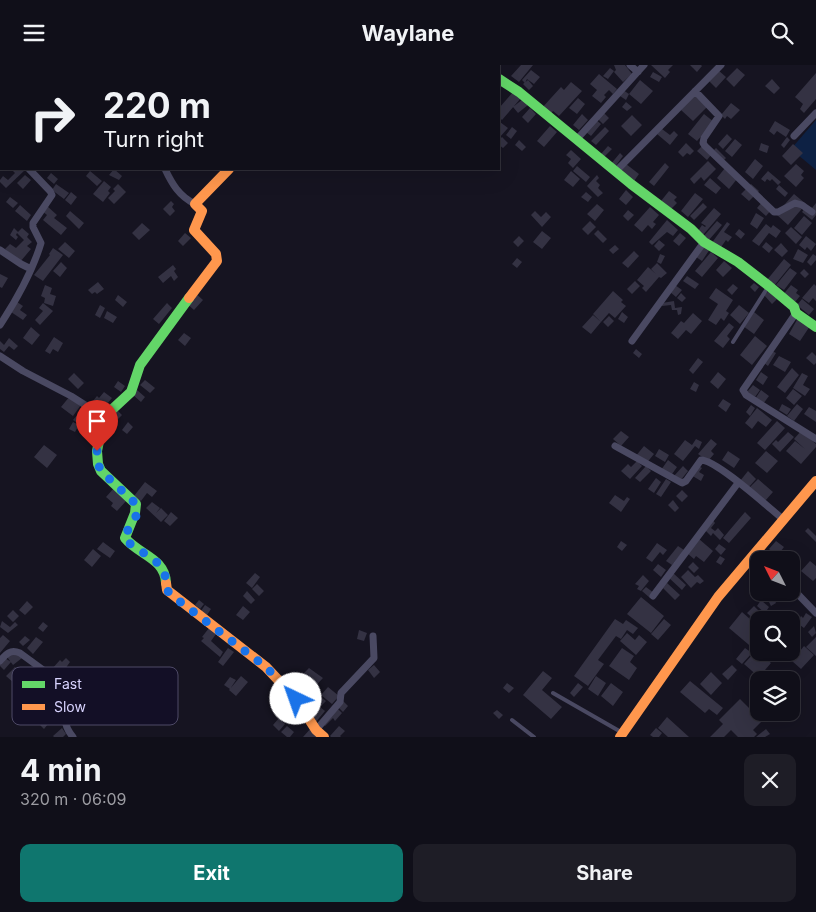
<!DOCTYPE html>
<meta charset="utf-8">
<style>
:root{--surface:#100f19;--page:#1e1d26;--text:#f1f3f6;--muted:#9c9ca2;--line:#302f38;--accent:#0f766e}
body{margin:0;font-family:Inter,sans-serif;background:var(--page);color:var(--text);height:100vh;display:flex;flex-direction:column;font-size:19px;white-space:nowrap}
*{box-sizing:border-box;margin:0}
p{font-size:16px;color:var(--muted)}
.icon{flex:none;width:28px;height:28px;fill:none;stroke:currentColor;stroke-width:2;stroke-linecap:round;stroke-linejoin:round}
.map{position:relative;height:672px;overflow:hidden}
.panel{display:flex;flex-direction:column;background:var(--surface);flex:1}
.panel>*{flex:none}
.banner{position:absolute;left:0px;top:0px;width:500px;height:105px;box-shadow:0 5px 20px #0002,0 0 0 1px var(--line);background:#100f19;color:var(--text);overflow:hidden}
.needle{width:32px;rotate:312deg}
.fabs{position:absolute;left:750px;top:486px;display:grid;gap:10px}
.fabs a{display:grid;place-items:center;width:50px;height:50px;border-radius:10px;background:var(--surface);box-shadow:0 5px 20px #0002,0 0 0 1px var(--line);font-size:25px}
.pin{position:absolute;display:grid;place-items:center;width:42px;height:42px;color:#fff;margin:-51px -21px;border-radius:50% 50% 50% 0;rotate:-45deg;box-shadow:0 0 5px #0007}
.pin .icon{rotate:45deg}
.me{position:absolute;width:55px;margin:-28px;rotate:318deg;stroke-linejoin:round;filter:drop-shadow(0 0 4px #0008)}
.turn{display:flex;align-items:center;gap:18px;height:105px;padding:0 20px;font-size:22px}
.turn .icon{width:65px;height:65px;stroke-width:2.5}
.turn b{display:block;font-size:35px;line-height:42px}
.round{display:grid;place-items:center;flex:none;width:52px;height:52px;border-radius:10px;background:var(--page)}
.headline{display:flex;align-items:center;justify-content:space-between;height:85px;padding:0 20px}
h1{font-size:30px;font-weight:700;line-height:38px}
.button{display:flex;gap:10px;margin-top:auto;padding:10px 20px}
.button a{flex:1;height:58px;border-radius:10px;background:var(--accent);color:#fff;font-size:20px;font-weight:700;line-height:58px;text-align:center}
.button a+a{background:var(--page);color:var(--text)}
header{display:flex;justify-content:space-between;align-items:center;height:65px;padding:0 20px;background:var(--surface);font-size:22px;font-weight:700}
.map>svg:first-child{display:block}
.water{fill:#0d2144}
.building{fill:#343243}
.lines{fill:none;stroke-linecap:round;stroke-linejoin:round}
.lane{stroke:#4a4962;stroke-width:4}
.street{stroke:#4a4962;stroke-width:7}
.fast{stroke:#63d668;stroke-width:10}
.slow{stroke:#ff974d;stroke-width:10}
.route{stroke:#1a73e8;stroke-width:9;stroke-dasharray:0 16.2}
.key{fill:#130f26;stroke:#4e4a67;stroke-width:1}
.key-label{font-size:14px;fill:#d9d4ff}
</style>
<header><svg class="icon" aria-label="menu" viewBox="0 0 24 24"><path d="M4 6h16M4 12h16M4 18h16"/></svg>Waylane<svg class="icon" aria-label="search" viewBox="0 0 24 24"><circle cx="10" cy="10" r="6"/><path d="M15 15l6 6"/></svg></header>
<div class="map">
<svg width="816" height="672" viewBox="0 0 816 672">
<rect width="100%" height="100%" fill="#161421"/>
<!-- water -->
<path class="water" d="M816 55V105L791 84Z"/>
<!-- building -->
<path class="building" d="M521 0H533L519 17 511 11Z
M614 0H625L632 9 623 17 614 7 616 5Z
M651 0H673L668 5 670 7 665 13Z
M690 0H701L702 1 697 7Z
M610 3 614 6 608 14 603 11Z
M737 3 745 10 734 22 726 14Z
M531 5 540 12 534 19 527 14 525 18 522 15Z
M718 5 726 12 716 23 708 15Z
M653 7 662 12 659 17 650 12Z
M816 8V34L804 48 800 44 803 39 795 32Z
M599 9 617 24 613 29 609 25 604 30 606 32 601 38 592 31 597 25 590 19Z
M772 14 780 23 774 29 765 21Z
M528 15 533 21 529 25 523 19Z
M640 15 653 26 641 39 629 29 626 35 620 31 623 25 629 29Z
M571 17 582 26 559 51 553 46 549 51 541 44 561 22 564 25Z
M513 27 521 33 502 55 499 52V43Z
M694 30 707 42 693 56 681 45Z
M578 33 585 39 577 49 569 43Z
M523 34 528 40 518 48 513 42Z
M626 37 632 42 627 46 622 42Z
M731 38 740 45 731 54 727 51 725 54 721 50Z
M530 43 536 49 528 58 522 52Z
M603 47 609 53 603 59 597 53Z
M582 49 588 55 579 65 573 60Z
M704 49 714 57 697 76 688 69Z
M632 50 642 60 631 71 621 61Z
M596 55 601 59 591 71 586 67Z
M775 56 790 65 786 72 777 66 774 70 769 66Z
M500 57 508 63 499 73V59Z
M550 61 557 67 544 82 537 76Z
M512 62 517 66 511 74 506 70Z
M605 62 609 66 596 80 591 76Z
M662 64 670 70 674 66 678 70 670 80 657 69Z
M727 69 732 74 723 84 718 79Z
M502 72 508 78 503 83 499 80V75Z
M787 72 790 75 784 83 781 80Z
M735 74 742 80 732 92 725 86Z
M519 75 526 82 522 86 515 80Z
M686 78 694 86 690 90 687 88 683 92 678 87Z
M761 78 769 81 767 88 759 85Z
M793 79 803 88 791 100 782 91Z
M608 81 612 84 604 92 601 89Z
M702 81 711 90 707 95 697 86Z
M716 83 726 93 724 95 714 85Z
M571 85 581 94 573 103 568 98 571 94 566 90Z
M620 88 623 91 614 103 610 100Z
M755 94 763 101 753 114 745 107Z
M708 96 716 104 704 116 701 112 694 119 690 114Z
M665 98 669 102 654 121 649 117Z
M626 99 639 109 632 119 619 108Z
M796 99 804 106 801 110 804 113 796 122 784 111Z
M577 101 590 112 586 117 573 106Z
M725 103 737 114 729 124 717 113Z
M11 104 25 105 6 123 0 117V115L3 111 8 115 15 108Z
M114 104 122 111 119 115 109 110Z
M90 106 102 116 97 121 86 111Z
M571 106 580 114 573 122 564 115Z
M768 106 781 117 778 120 772 114 770 116 767 114 765 117 761 114Z
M51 108 58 114 54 119 47 113Z
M25 110 31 115 23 124 17 118Z
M597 110 599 113 596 116 600 120 598 123 603 128 598 132 587 121Z
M710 113 721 123 716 129 704 120Z
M104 116 111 122 108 126 110 128 103 137 93 129Z
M56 119 69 128 64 134 52 125Z
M118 119 126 127 114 139 108 133 115 126 113 124Z
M751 119 759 126 749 136 741 129Z
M779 120 788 128 785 132 776 124Z
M626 125 633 132 626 140 619 134Z
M669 126 677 132 674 135 677 138 670 145 661 136Z
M71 127 77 132 71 140 65 135Z
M586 127 592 132 588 137 581 132Z
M695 128 703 134 688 152 681 146Z
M794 129 806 139 788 160 776 149Z
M10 132 18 138 13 143 6 137Z
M171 136 174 139 172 142 175 146 170 151 163 144Z
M763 136 772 144 766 151 757 143Z
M703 138 707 142 694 155 690 151Z
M816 138V150L812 155 802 147 807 140 812 143Z
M597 139 604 145 595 156 587 149Z
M20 140 31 150 27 156 15 146Z
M47 141 57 150 54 153 67 163 61 170 43 155 47 150 42 146Z
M650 142 659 150 653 157 656 159 652 164 648 160 642 167 634 160Z
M714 143 721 149 703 170 698 166 702 160 705 162 706 161 701 158Z
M628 145 634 150 628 156 623 151Z
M70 146 84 158 79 164 66 151Z
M535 146 541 152 546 147 551 152 542 162 531 150Z
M756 148 764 153 757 164 750 159Z
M804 151 812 158 802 170 794 163Z
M667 155 678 165 673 171 667 167 652 180 649 177Z
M590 156 596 162 588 170 582 164Z
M717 156 722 160 708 176 703 172Z
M727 157 730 159 724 167 732 172 728 177 726 175 719 185 711 179Z
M142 158 150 165 139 175 132 168Z
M766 159 771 163 773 160 781 166 776 173 769 168 759 181 752 176Z
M791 162 802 172 796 179 785 168Z
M14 163 18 167 22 163 29 169 27 172 32 177 27 181 31 184 20 197 5 184 10 179 16 183 24 175 17 168 16 170 18 172 16 175 10 170Z
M739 164 745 169 741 174 735 169Z
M598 165 607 174 603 178 594 169Z
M542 166 551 173 542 184 533 177Z
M185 168 191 173 183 181 178 176Z
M680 168 686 173 679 181 673 176Z
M519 171 524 176 518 182 513 177Z
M806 171 816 179 811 186 807 182 805 185 799 180Z
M659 175 665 180 659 186 654 181Z
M65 177 75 186 69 193 58 184Z
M766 177 773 183 769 188 762 182Z
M781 178 788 186 782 192 774 185Z
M615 180 619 184 613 189 609 185Z
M704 180 710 184 702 196 696 192Z
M53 183 63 190 43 216 34 210 50 190 49 189Z
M798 184 808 190 803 198 793 194Z
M634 186 639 191 628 203 622 198Z
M711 187 718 193 702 212 695 206Z
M660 189 665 191 661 199 657 197Z
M813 189 816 191V195L811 201 807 197Z
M517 193 522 197 517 203 512 199Z
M784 194 791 200 774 221 767 215Z
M724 196 732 203 723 212 716 205Z
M61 197 67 203 60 212 53 206Z
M657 198 667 208 661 213 659 212 646 227 642 223 644 221 637 215 648 202 656 209 651 204Z
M173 200 176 204 174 206 178 212 174 216 171 211 163 218 158 212Z
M790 203 797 208 784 225 776 220Z
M804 204 809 209 805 213 800 208Z
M0 209 8 213 2 223 0 222Z
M687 211 699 219 695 224 683 216Z
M635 216 640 221 632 229 627 224Z
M98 217 104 224 97 229 95 227 92 229 88 225Z
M754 218 759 222 755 227 750 222Z
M733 219 738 223 732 230 727 225Z
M814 219 816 221V236L813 233 809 238 802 233Z
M45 220 52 223 50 229 56 231 53 241 44 238 45 233 41 231Z
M675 220 682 225 676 232 670 227Z
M791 220 798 225 796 228 800 231 795 237 782 231Z
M716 223 733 235 726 246 729 248 724 256 721 253 716 260 708 255 718 239 709 233Z
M613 226 623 235 621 237 626 241 615 253 609 248 601 257 593 249Z
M769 226 777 234 772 239 764 230Z
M194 227 203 235 194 245 185 237Z
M681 228 686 233 682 237 677 233Z
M118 230 127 237 123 242 115 235Z
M802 234 814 244 809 250 797 240Z
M674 236 675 243 682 242 681 249 678 250 677 245H672L671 240 662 241V238Z
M17 237 23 241 20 245 27 250 23 255 11 247Z
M43 238 53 246 40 260 35 255 43 246 39 243Z
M167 238 172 243 159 259 153 254Z
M100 240 105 243 100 253 95 250Z
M739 240 749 248 740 259 730 250Z
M107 246 117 252 113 258 104 253Z
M622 247 628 252 624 258 618 254Z
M754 247 764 255 754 269 743 261Z
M693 248 702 256 691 269 686 265 678 274 671 268 681 256 684 258Z
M593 250 601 257 591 269 582 262Z
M609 251 614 256 608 262 603 257Z
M798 253 810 261 800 276 789 269Z
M729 258 734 262 727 271 730 274 723 283 714 276Z
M31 262 40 270 32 280 23 273Z
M184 268 191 273 185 281 178 275Z
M755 271 767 281 752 300 740 290Z
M54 272 63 278 58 287 53 284 50 289 45 286Z
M9 273 18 281 14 285 9 281 4 287 0 284V276L4 280Z
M636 284 642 289 639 293 633 288Z
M772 286 776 288 768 301 764 298Z
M812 287 816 291V298L814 300 806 293Z
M779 291 791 297 785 307 773 300Z
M698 293 703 297 693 309 689 305Z
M792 303 799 310 785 328 777 322Z
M718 307 726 314 718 324 710 317Z
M761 307 768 312 763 320 756 315Z
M74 308 84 318 78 324 68 314Z
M802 308 808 311 803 320 810 324 805 331 793 323Z
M145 315 155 323 150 328 140 320Z
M118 316 125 321 121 327 114 322Z
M694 317 699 320 696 327 690 324Z
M753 320 760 325 755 332 747 327Z
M793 324 802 331 794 340 786 333Z
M137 325 145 332 141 337 133 330Z
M761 325 769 331 763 339 755 334Z
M104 327 112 333 102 345 92 337 97 331 99 333Z
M70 331 81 340 73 351 61 342Z
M723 334 731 339 726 347 718 341Z
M782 339 791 344 787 350 779 345Z
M797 339 803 344 794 356 787 351Z
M751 340 755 343 750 351 746 347Z
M84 342 89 347 79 359 73 355Z
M809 342 816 346V357L804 349Z
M115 343 122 350 111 361 104 355Z
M757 343 772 355 766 362 758 356 752 364 745 358Z
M777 356 785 363 765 385 757 378Z
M73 357 79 360 75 367 69 364Z
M128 357 133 362 127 369 122 365Z
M621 366 629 372 621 381 613 374Z
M801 366 816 379V382L801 399 786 386 795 376 805 384 794 374Z
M788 367 794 372 780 387 772 379 776 375 778 377Z
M696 374 702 377 699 384 695 381 683 396 674 389 685 375 692 380Z
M711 374 717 379 711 386 714 389 708 396 698 389Z
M44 380 57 390 47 403 34 392Z
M644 381 654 389 645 400 635 392Z
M659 384 669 390 665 397 655 391Z
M728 386 740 394 734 403 722 395Z
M766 386 778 396 767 408 755 398Z
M668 395 677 402 670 412 661 405Z
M637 396 642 401 630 414 621 406 628 399 631 402Z
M697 400 702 403 699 407 704 410 701 416 691 410Z
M646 401 651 406 640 417 635 413Z
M683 401 688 406 680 416 674 411Z
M748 406 756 414 749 422 740 416Z
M656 413 661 417 654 428 648 424Z
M666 414 671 417 661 432 656 429Z
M758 414 773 427 765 436 749 423Z
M145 417 157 426 152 432 147 428 141 436 134 431Z
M114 423 127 435 117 446 111 441 113 438 106 432Z
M682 425 688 431 682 437 676 431Z
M615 430 624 436 627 432 630 434 621 447 609 438Z
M673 435 679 443 675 447 668 440Z
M152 437 160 443 156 448 161 443 168 450 161 457 146 443Z
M171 447 178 453 170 461 164 456Z
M745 447 751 453 729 478 723 473Z
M712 454 715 458 711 463 715 466 718 463 724 470 720 475 713 468 711 471 704 464Z
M808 463 816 471V477L805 466Z
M699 474 713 486 704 497 696 491 694 494 687 488Z
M621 476 627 480 622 486 617 482Z
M776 476 784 482 777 491 769 484Z
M103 477 115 486 110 493 97 484Z
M657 478 667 485 663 490 660 487 652 497 646 493Z
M719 479 726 484 721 490 715 484Z
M678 481 684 485 672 500 666 496Z
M93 484 101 491 92 502 84 495Z
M720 491 725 494 721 500 716 497Z
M810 496 816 501V513L813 516 801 506Z
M693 497 699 503 694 508 688 502Z
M658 499 666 505 661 512 653 505Z
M688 505 695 512 698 510 704 516 700 519 697 517 691 523 681 512Z
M672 507 686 520 682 525 668 512Z
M255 508 260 512 252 523 246 518Z
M643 510 649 516 641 526 637 524 639 521 635 519Z
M667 518 680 530 675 535 663 523Z
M257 519 264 526 259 531 252 524Z
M646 522 654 528 650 533 642 526Z
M247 526 255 535 251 539 243 531Z
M772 530 776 538 771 541 767 533Z
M641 532 664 551 651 568 627 549Z
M199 535 204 539 200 544 195 540Z
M761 535 769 542 765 548 757 541Z
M27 536 33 542 25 550 19 545Z
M205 540 211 544 207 550 201 546Z
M243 541 250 547 243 555 236 550Z
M754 541 768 555H759V559L747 548Z
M13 545 19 551 13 557 7 551Z
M742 547 759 562V581L755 585 729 563Z
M806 548 812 552 804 563 797 558 801 551 803 553Z
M615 554 623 559 626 555 638 563 633 569 627 565 621 574 616 571 598 595 604 599 588 621 574 611Z
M664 554 671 560 658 575 651 569Z
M2 556 10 562 15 557 18 560 8 568 0 562Z
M43 557 48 561 43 567 38 563Z
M814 561 816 568 812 572 808 567Z
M209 563 216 569 211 576 223 587 220 592 201 576 204 573 202 572Z
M359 565 367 568 364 576 357 574Z
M627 568 635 575 639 570 647 577 636 590 620 576Z
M3 570 10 576 0 588V573Z
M25 571 30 575 23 581 19 577Z
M36 572 43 577 33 589 27 583Z
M816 572V591L806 582Z
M804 581 814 590 801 604 792 596Z
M228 583 234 587 223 601 218 597Z
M622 583 634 591 630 597 637 603 629 615 609 601Z
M745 583 752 588 742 599 736 594Z
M15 585 22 593 13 600 7 592Z
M753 589 762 597 765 593 771 598 759 612 744 599Z
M5 593 11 597 4 605 0 601V599Z
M66 593 70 597 65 604 69 607 62 615 51 605 60 595 62 597Z
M374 600 380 607 374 613 368 605Z
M732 600 737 605 728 615 722 609Z
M15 602 20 607 17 610 21 613 15 619 6 611Z
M309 603 323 613 307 630 301 625 303 622 297 615Z
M543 606 552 613 542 625 562 642 551 654 523 630Z
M711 607 722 618 711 630 700 619Z
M241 611 248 617 236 631 229 625Z
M596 611 606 618 598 631 588 624Z
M230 612 236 615 230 624 224 620Z
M690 616 723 643 717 650 709 644 705 648 680 627Z
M507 618 514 623 509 628 503 623Z
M578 618 583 622 574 632 570 628Z
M611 618 623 627 613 641 601 631Z
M328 622 339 631 332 639 321 630Z
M320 631 326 636 320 642 325 646 315 658 306 647Z
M340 633 348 641 343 647 335 639Z
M740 634 762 656 753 665 757 669 754 672H738L731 665 724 672H710L723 659 719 655Z
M291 638 300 646 292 653 290 650 285 655 280 650Z
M335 641 342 648 335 656 333 653 325 661 320 656Z
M41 645 52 654 44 664 40 660 43 657 36 652Z
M497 645 503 650 499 654 493 648Z
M667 652 689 672H668L658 663Z
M279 653 285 659 279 666 273 660Z
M287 661 294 667 290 672H287L281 667Z
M339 661 345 666 340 671 341 672H331L330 671Z
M312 662 321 672H303Z
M62 663 66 669 63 672H54L53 671Z
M656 663 662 668 659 672H653L650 670Z
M766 664 770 669 765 672H756Z"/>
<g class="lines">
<!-- lane -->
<path class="lane" d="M733 277 768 222
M553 628 621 667
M512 655 534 672"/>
<!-- street -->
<path class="street" d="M218 0 219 1
M478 0 479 1
M630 0 638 7
M74 1V0
M320 1 322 0
M0 10 1 9
M695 26 719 51 704 73 703 78 705 81 774 147H778L795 138 802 140 812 147
M794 71 816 48
M577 74 644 0
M0 90 1 88
M165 104C172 119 179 131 195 139
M616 106 721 0
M0 185 21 199 31 204
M796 248 743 325 746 330 816 374
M0 260C17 234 32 208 41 178L33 162V158L52 130 50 126 29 104
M632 276 704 177
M0 291 23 306 71 331 104 352
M615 381 682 418 686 416 701 395C717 395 769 443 784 455
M757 487 765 495
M791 522 816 548
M653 531 738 418
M0 596C6 589 10 584 20 588L72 626C77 644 54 649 73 672
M316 665 340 637 341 628 374 593 373 571"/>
<!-- fast -->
<path class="fast" d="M499 14 519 27 631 119 691 164 704 177 738 197 769 221 794 242 796 248 816 262
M166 518C165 493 139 490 125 473L135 448 136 439 101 406 98 399 97 386 104 352 131 327 140 300 189 233"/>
<!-- slow -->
<path class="slow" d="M189 233 217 196 216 189 194 165 202 146 195 139 229 104
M166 518 167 525 266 602 296 634 316 665 324 672
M620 672 718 532 816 416"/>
</g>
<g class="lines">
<!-- route -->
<path class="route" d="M97 386 98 399 101 406 136 439V451L125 470 126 475C137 486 153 491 162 503 168 511 163 521 170 529L266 602 296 634"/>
</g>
<!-- legend -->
<rect x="12" y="602" width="166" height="58" rx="8" class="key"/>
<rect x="22" y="616" width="23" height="7" fill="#63d668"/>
<rect x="22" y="639" width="23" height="6" fill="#ff974d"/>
<g class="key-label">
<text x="54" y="624">Fast</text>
<text x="54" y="647">Slow</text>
</g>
</svg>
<div class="fabs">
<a><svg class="needle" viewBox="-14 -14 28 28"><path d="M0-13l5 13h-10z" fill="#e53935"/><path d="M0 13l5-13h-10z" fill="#9c9ca2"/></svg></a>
<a><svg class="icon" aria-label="search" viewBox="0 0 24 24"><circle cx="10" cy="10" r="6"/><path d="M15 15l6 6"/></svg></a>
<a><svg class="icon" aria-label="layers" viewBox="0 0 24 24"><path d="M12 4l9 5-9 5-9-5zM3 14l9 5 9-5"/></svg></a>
</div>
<div class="pin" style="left:97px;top:386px;background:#d93025"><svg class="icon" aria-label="arrive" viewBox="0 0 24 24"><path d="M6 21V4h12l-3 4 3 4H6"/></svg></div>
<svg class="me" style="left:296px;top:634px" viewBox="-20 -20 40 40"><circle r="19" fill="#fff"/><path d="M0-13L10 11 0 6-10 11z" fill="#1a73e8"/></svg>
<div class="banner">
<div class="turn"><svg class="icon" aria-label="right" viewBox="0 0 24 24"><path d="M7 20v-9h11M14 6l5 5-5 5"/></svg><div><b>220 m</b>Turn right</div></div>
</div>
</div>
<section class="panel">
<div class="headline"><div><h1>4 min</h1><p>320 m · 06:09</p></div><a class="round"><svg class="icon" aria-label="close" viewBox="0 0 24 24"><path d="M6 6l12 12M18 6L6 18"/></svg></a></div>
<div class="button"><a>Exit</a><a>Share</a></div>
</section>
